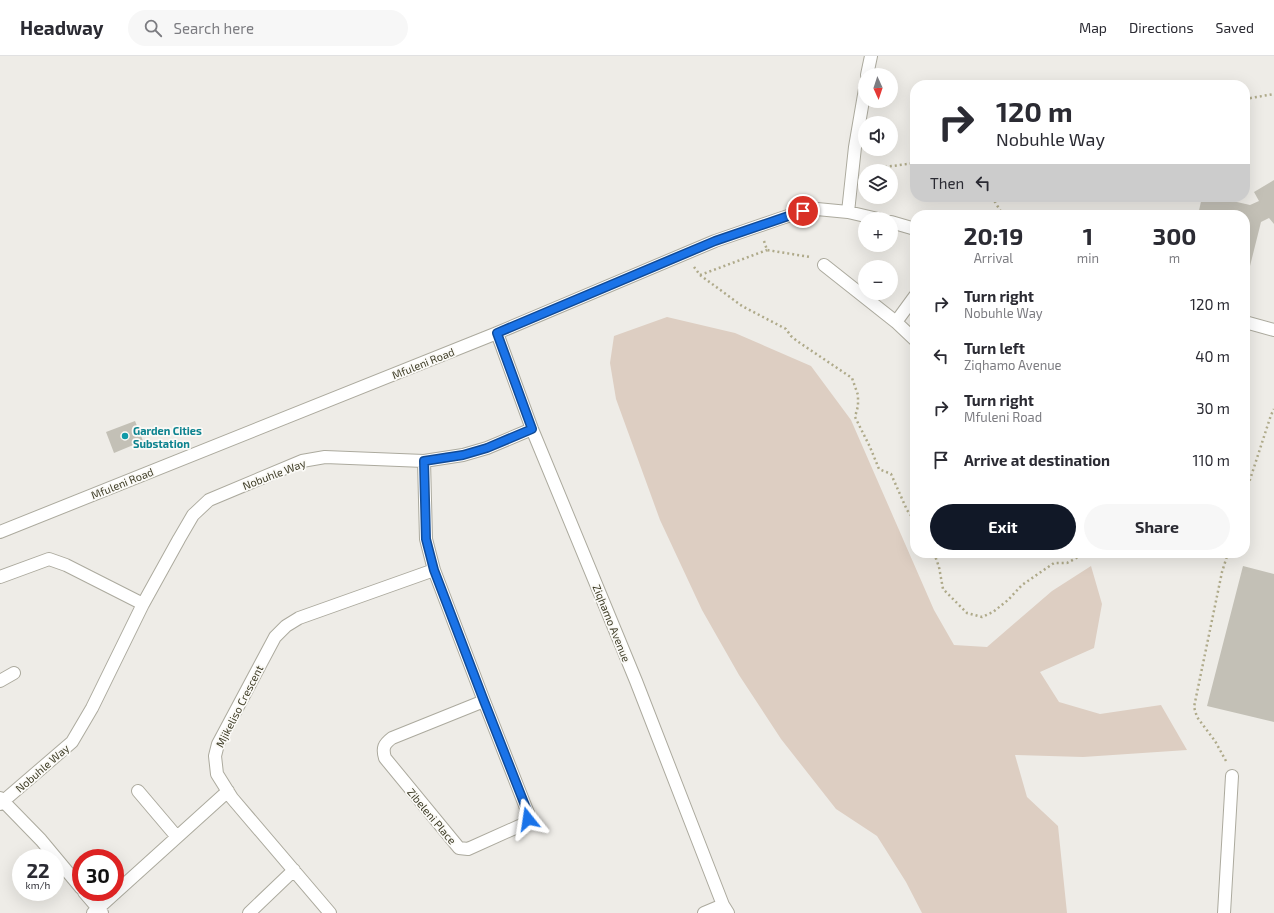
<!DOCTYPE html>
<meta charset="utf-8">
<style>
:root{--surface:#fff;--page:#f7f7f7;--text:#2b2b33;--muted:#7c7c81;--line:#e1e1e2;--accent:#111827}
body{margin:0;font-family:"Exo 2",sans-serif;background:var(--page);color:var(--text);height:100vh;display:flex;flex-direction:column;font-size:15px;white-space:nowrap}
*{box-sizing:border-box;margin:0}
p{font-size:13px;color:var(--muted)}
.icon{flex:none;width:22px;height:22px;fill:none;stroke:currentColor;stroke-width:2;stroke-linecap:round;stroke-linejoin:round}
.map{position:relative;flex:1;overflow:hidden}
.drawer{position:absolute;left:910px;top:154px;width:340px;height:348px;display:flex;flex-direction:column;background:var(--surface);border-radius:16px;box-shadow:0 4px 16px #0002}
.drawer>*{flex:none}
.hud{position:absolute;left:910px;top:24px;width:340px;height:122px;border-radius:16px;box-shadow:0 4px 16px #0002;background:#fff;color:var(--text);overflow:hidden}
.needle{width:26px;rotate:177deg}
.controls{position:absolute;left:858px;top:12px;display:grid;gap:8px}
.controls a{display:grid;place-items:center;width:40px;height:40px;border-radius:50%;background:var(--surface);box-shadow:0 4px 16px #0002;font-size:20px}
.speed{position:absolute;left:12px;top:793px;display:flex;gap:8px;font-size:20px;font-weight:700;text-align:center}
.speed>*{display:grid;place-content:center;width:52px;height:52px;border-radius:50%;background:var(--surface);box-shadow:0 4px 16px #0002;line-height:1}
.speed small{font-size:10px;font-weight:400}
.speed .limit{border:6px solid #d22;background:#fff;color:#111}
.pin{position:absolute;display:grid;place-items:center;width:34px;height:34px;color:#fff;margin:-17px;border:2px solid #fff;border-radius:50%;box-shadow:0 1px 4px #0007}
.me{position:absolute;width:44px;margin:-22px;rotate:345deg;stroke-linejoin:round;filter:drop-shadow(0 0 3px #0008)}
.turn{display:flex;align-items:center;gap:14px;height:84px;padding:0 20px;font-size:18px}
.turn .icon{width:52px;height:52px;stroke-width:2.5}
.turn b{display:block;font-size:28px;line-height:34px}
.then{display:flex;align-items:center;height:38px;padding:0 20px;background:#0003;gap:8px;font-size:15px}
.eta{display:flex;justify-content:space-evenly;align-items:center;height:68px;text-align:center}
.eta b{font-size:24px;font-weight:700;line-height:28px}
.action{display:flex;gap:8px;margin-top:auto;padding:8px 20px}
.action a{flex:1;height:46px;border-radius:24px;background:var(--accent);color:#fff;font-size:16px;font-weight:700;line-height:46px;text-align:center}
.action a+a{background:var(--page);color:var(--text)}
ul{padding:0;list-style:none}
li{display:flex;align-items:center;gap:12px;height:52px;padding:0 20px}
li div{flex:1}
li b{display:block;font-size:15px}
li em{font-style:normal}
header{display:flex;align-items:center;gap:24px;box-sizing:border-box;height:56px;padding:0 20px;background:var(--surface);border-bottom:1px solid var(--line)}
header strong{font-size:19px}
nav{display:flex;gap:22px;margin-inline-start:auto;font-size:14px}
.search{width:280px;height:36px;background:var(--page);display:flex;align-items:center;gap:10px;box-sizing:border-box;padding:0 14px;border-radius:22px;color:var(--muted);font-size:15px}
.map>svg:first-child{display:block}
.green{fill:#ddcec2}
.building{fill:#c3c0b6}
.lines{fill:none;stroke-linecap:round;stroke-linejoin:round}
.minor-casing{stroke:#acaa9e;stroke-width:14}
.path{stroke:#afaa8a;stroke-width:2.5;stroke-dasharray:2 3;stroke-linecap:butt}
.minor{stroke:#fff;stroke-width:12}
.route-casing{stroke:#114b97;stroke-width:10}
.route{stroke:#1a73e8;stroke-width:7}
.culture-dot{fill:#0f9aa8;stroke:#fbfaf7;stroke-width:1.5}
.labels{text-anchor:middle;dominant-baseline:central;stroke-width:3.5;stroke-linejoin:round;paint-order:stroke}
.street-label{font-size:11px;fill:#3f3d27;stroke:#fbfaf7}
.culture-label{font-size:11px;font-weight:bold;fill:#0d838f;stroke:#fbfaf7;text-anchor:start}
</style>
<header>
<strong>Headway</strong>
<div class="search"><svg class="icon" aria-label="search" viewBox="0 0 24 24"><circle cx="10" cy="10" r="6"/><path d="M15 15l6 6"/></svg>Search here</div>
<nav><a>Map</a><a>Directions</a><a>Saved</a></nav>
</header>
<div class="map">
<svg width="1274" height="857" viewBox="0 0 1274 857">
<rect width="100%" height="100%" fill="#eeece7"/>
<!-- green -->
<path class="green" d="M667 261 735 277 811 310 851 364 934 554 954 589 987 591 1052 535 1091 510 1102 548 1094 592 1040 616 1059 646 1100 658 1161 649 1187 694 1083 701 1015 699 1027 741 1058 770 1067 857H922L906 826 877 780 836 753 781 683 739 619 702 554 660 464 616 343 610 307 614 280Z"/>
<!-- building -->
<path class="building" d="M1274 124V168L1269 162 1261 166 1249 214 1245 213V159H1198L1202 141H1215L1250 149 1259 145 1254 136Z
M135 365 143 385 114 397 106 376Z
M1243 510 1274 518V666L1207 650Z"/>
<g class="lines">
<defs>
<path id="minor" d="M867 19 871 0
M848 156 855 91 865 33
M891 166 915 173
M824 209 896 266 915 284
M896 266 915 240
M1245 266 1274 274
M497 277 532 373 636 625 723 849 728 857
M424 405 426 483 434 514 484 645 528 757V763L526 767 468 793 459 792 385 702C382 692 384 688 392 682L484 645
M0 476 497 277 715 185 779 163 803 155 817 153 848 156 878 163
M0 521 49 503 66 509 143 548
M0 625 14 617
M138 735 177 781
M0 742 41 784 81 832
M0 748 72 686 92 652 143 548 179 483 193 459 209 444 302 405 325 401 424 405 463 399 487 392 532 373
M84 836 102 857
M93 857 228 735
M249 857 294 814
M330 857 232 742 217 718 215 700 218 688 275 581 286 570 299 562 434 514
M704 857 723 849
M1224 857 1232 720"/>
</defs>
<!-- minor casing -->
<use href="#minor" class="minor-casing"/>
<!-- path -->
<path class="path" d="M1245 43 1274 38
M870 113 915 107
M992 141 1003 159
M764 185 767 194 810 201
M694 211 700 219 742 250 786 273 791 280 797 285 852 322 858 339V350L855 361 870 391 879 413 891 418 907 454 915 465
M700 219 767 194
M1245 439 1271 359 1274 353
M934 497 939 511 943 533 967 557 982 561 993 556 1008 544 1022 529 1054 507H1067L1082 499 1092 497
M1226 705 1215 685 1197 661 1194 651 1222 516 1228 497"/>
<!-- minor -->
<use href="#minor" class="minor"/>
</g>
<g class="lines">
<defs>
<path id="route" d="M528 763V757L484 645 434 514 426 483 424 405 463 399 487 392 532 373 497 277 715 185 803 155"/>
</defs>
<!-- route casing -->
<use href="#route" class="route-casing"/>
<!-- route -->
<use href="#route" class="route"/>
</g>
<!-- markers -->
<circle class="culture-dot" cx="125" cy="380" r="4"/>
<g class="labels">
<!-- street labels -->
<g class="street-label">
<text transform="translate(423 307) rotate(-22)">Mfuleni Road</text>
<text transform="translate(274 418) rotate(-21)">Nobuhle Way</text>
<text transform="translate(122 427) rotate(-22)">Mfuleni Road</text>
<text transform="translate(612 567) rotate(68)">Ziqhamo Avenue</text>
<text transform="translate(239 650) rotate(-63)">Mjikeliso Crescent</text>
<text transform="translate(42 712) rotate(-41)">Nobuhle Way</text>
<text transform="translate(432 760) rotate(50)">Zibeleni Place</text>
</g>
<!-- culture labels -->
<g class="culture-label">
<text x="133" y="374">Garden Cities<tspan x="133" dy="13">Substation</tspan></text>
</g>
</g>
</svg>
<div class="controls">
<a><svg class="needle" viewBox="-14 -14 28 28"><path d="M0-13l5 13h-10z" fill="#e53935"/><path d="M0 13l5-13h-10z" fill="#7c7c81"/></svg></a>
<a><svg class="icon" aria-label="sound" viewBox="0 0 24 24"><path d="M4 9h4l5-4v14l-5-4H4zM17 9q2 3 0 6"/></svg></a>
<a><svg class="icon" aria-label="layers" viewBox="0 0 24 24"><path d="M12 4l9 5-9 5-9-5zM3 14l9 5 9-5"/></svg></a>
<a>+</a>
<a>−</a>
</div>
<div class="speed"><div>22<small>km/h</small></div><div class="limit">30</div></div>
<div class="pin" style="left:803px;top:155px;background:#d93025"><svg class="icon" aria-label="arrive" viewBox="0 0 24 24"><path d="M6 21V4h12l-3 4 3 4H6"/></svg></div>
<svg class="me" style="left:528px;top:763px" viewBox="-20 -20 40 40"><path d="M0-17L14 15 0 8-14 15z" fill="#1a73e8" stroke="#fff" stroke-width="4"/></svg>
<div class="hud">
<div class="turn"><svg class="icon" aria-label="right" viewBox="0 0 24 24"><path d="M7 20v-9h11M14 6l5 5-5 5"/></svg><div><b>120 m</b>Nobuhle Way</div></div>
<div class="then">Then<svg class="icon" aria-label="left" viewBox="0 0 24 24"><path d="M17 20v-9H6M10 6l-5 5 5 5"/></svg></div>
</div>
<section class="drawer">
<div class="eta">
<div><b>20:19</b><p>Arrival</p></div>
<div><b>1</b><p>min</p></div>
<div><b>300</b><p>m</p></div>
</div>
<ul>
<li><svg class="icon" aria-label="right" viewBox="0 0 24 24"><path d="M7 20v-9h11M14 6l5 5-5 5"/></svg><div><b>Turn right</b><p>Nobuhle Way</p></div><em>120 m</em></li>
<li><svg class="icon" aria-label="left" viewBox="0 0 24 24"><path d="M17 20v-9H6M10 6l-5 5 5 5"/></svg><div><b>Turn left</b><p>Ziqhamo Avenue</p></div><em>40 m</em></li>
<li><svg class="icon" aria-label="right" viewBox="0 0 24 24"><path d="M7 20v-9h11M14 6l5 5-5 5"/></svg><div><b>Turn right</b><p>Mfuleni Road</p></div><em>30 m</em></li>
<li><svg class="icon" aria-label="arrive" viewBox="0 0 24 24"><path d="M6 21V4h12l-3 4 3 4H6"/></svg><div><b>Arrive at destination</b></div><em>110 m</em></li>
</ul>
<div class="action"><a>Exit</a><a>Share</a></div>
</section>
</div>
